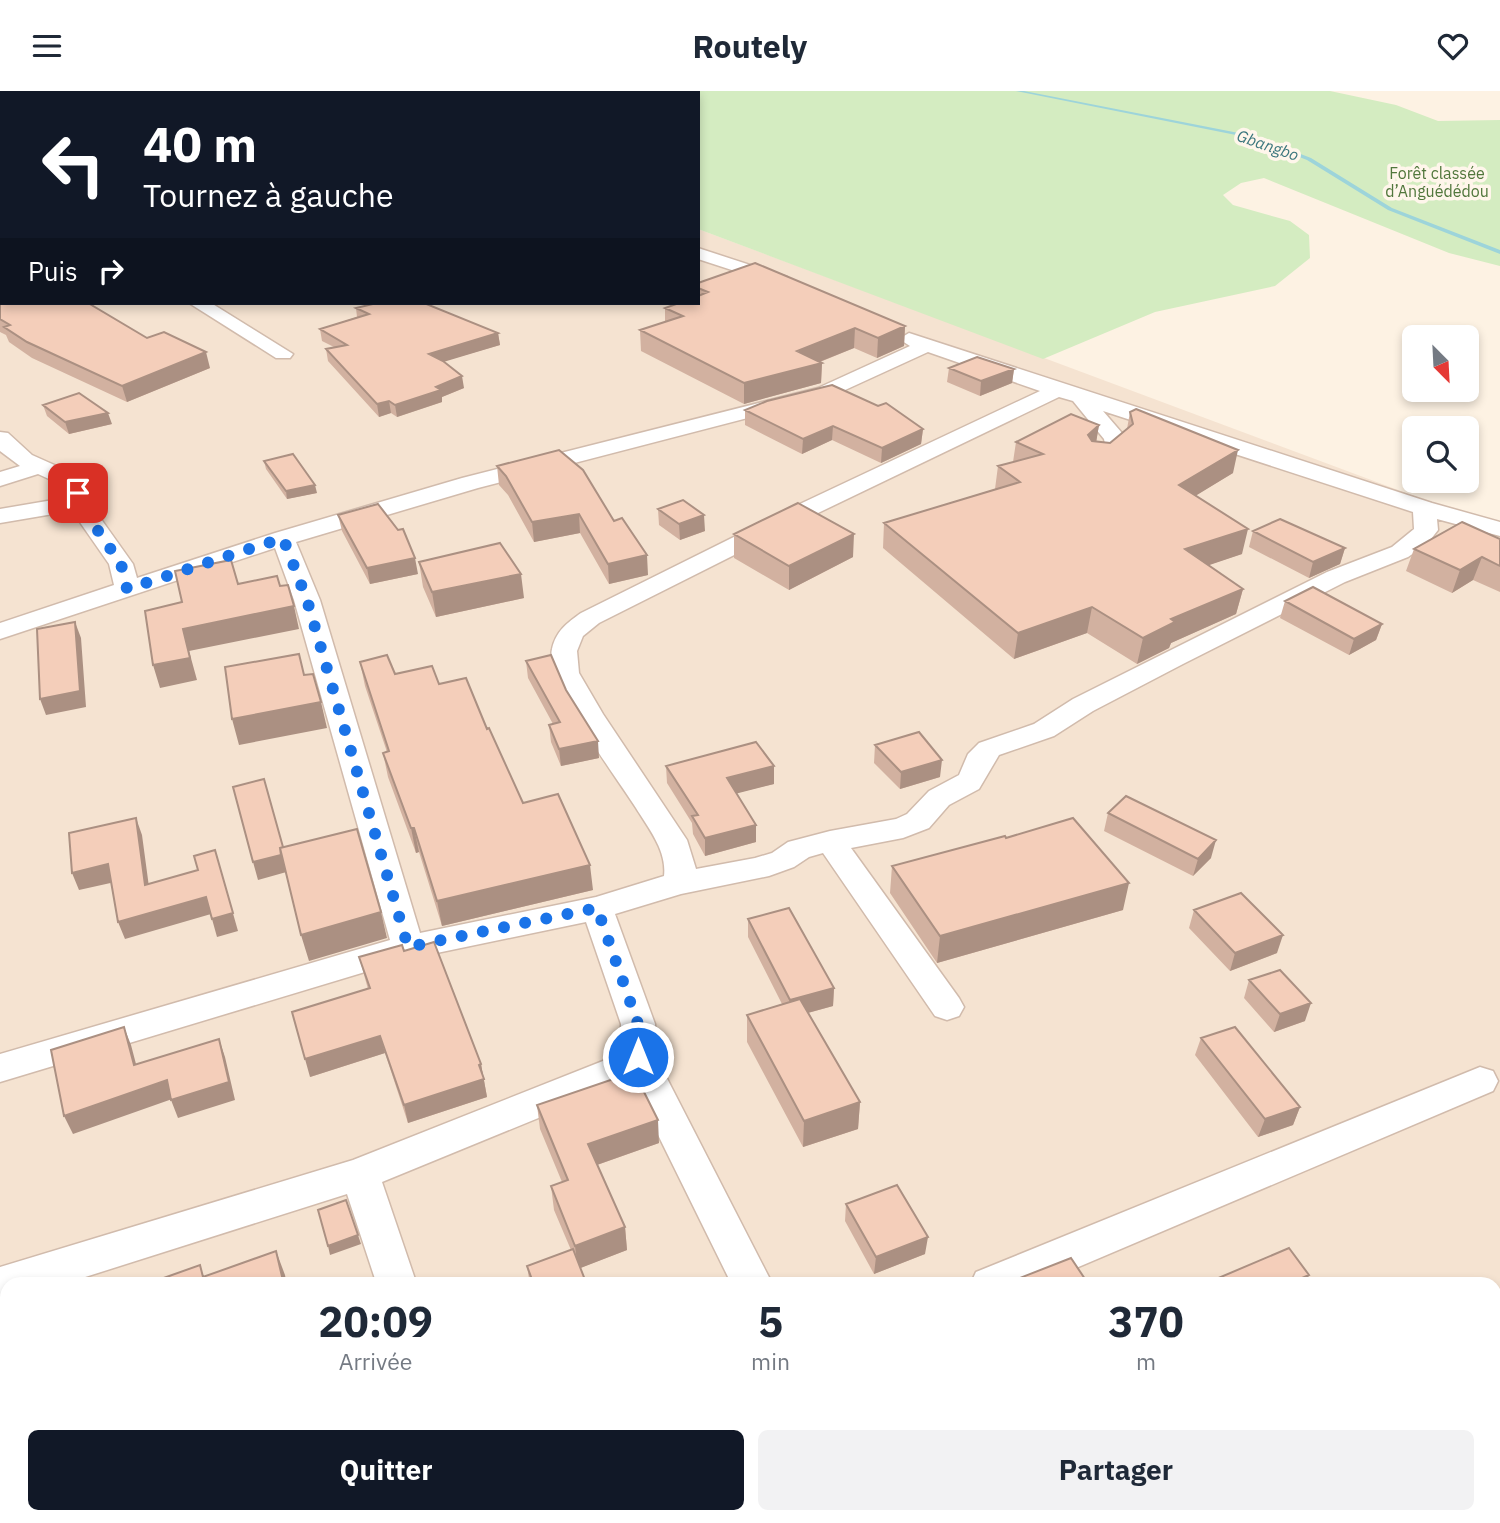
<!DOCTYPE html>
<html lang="fr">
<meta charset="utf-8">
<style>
:root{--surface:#fff;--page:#f2f2f3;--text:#1f2937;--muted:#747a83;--accent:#111827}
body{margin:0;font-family:"IBM Plex Sans",sans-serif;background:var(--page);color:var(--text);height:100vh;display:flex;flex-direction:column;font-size:26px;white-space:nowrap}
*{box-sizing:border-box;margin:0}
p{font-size:23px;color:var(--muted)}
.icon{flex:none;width:38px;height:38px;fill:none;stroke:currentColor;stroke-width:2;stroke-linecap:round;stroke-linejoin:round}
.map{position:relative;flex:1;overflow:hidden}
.side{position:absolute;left:0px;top:1186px;width:1502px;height:247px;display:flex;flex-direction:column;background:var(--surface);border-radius:21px 21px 0 0;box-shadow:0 4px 10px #0003}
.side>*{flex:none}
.guide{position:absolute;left:0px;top:0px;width:700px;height:214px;box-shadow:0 4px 10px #0003;background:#111827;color:#fff;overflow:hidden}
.needle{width:46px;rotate:156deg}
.controls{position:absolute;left:1402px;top:234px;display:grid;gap:14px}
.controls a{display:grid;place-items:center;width:77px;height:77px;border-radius:10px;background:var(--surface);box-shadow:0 4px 10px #0003;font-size:35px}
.pin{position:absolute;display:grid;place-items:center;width:60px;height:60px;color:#fff;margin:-30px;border-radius:14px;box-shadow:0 4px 10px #0006}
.me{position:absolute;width:77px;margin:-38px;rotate:0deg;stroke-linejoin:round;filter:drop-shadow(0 0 5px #0008)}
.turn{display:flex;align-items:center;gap:24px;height:147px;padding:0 28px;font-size:32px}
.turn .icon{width:91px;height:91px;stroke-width:2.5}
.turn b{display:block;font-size:49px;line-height:60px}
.then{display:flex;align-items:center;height:66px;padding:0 28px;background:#0003;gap:14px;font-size:26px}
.eta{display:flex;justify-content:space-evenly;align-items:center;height:119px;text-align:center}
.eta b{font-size:42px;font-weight:700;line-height:49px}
.button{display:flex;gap:14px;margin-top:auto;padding:14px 28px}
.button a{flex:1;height:80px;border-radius:10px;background:var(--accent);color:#fff;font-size:28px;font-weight:700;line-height:80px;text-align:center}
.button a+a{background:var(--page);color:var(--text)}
header{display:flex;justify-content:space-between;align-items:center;height:91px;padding:0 28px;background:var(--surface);font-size:32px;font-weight:700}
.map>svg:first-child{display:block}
.residential{fill:#f5e3d1;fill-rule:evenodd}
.green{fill:#d4ecc1}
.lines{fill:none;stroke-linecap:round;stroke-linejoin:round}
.stream{fill:#9dd4da;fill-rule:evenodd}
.minor-casing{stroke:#d1bbac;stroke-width:3}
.minor{fill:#fff;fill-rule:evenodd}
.wall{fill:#d2b1a0}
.shaded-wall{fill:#ab9082}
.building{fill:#f4ceba;stroke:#ab9082;stroke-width:2}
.route{stroke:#1a73e8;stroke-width:12;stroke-dasharray:0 21.6}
.labels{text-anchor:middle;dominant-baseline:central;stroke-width:7;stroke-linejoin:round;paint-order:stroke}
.far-water-label{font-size:16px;font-style:italic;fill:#3b767d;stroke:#fff6eb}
.far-park-label{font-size:16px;fill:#51773c;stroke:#fff6eb}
</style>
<header><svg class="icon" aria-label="menu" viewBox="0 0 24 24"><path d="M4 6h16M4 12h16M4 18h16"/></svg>Routely<svg class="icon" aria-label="heart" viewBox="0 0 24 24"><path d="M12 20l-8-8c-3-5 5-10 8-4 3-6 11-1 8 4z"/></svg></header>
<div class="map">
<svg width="1500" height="1432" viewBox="0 0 1500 1432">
<rect width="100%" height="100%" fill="#fdf2e3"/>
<!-- residential -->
<path class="residential" d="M0 0 412 2H2V212H698V138L1500 437V1432H0ZM7 1194H1494V1426H7Z"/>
<!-- green -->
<path class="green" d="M408 0H1330L1396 14 1438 30 1500 29V175L1449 162 1264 87 1241 92 1223 104 1233 114 1290 130 1309 144 1310 167 1275 195 1155 221 1043 268 698 138V2Z"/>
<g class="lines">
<!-- stream -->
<path class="stream" d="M1016 0H1024L1254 45 1311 67 1392 117 1500 159V163L1388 119 1307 69 1251 47Z"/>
<defs>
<path id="minor" d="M385 0H403L405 2H386Z
M698 157 787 186 790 190 781 195 698 168Z
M189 212H211L293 263 290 267H276Z
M909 242 1432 412 1500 431V445L1437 428 1438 439 1427 453 1408 466 1345 491 1183 573 1093 620 1054 645 999 664 979 698 949 714 929 737 903 747 851 757 959 907 964 916 959 925 947 929 935 925 823 762 809 766 794 776 769 785 681 803 615 823 655 933 656 966 773 1194H732L631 989 382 1091 417 1194H377L347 1103 60 1194H7V1210L0 1212V1176L353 1069 608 968 620 960 621 933 586 831 408 868 0 991V963L390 849 294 509 275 457 0 548V532L114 494 109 473 77 427 53 423 0 432V418L53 409 69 412 62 394 38 383 0 395V381L20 375 0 360V341L8 342 32 364 79 385 96 421 133 473 137 487 275 442 462 387 818 297 910 255 899 248ZM928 261 1040 300 802 412 581 522C567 532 556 540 552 558 544 590 617 687 636 717 649 738 667 760 664 785L596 806 420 842 320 509 296 451 478 397 832 305ZM1059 306 1073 310 1104 348 1105 353 1087 368 1090 373H1106L1127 355 1122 342 1103 320 1413 421 1414 438 1392 456 1327 481 1073 608 1034 633 979 652 968 663 959 684 929 700 907 723 896 728 830 740 788 751 772 762 755 767 696 778 687 749 603 623 579 582 577 560 583 545 599 532 818 422Z
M1480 976 1493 980 1498 990 1493 1000 1036 1194H970L976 1181Z
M0 1316 7 1319V1426H26V1432H0Z
M841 1426H888L890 1432H844Z"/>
</defs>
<!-- minor casing -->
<use href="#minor" class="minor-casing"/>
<!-- minor -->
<use href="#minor" class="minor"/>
</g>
<!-- wall -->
<path class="wall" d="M0 164H2V206L0 205Z
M698 192 905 235 904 255 877 267 854 257 820 271 822 272 821 292 744 313 641 260 640 239 665 231V217L698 212Z
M0 207 147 247 210 277 127 311 32 267 9 251 6 244 0 241Z
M356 217 498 242 500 254 444 270 464 297 442 306V311L397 326 391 322 379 326 328 270 326 258 334 256 322 250 320 238 357 226Z
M949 277 1014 278 1012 292 980 305 947 291Z
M43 314 112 333 69 343 47 325Z
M745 319 923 338 921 353 881 372 832 349 802 363 745 334Z
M1130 321 1233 382 1196 404 1242 463 1208 474 1243 498 1236 523 1171 552 1169 557 1137 573 1087 542 1014 568 883 457 884 432 995 398 998 375 1013 371 1016 351 1099 334 1096 351 1110 352 1127 338Z
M559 359 648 484 609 493 580 442 534 451 508 404 499 394 497 375Z
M264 370 317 402 287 408 266 378Z
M658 418 705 440 680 449 659 434Z
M338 424 418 483 370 493 342 440Z
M1253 440 1345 457 1340 473 1309 487 1249 456Z
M734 443 853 466 789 499 734 467Z
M1500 448V501L1473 489 1452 502 1406 480 1414 458Z
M419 471 524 507 436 526 423 496Z
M1285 510 1382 533 1376 549 1349 564 1280 527Z
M526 570 566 599 599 667 561 675 551 651 549 634 553 633 528 587Z
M360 571 395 583 439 593 487 638 523 712 593 799 442 835 419 761 416 762 388 686 383 662 387 661 365 595Z
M875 654 940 686 900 698 874 672Z
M666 675H774V693L736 702 756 751 705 765 693 743 692 732 667 692Z
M1108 722 1211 767 1193 785 1104 740Z
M1006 747 1123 819 937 872 890 802 892 775Z
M1194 819 1277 862 1230 880 1189 837Z
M748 828 834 897 833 915 808 922 860 1011 858 1038 803 1056 747 951V924L782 913 748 846Z
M404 860 481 973 487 1006 408 1032 385 962 310 986 368 898 359 866Z
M1249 889 1305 930 1274 941 1244 907Z
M1201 947 1300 1016 1293 1034 1258 1046 1195 964Z
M537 1014 659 1052 597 1074 625 1136 627 1159 580 1177 587 1194H530L527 1175 571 1159 554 1119 551 1095 562 1091 540 1038Z
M846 1113 925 1163 874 1183 845 1130Z
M708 1426H836L824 1432H710Z
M1350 1426H1444L1431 1432H1347Z"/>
<!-- shaded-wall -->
<path class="shaded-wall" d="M0 119H2V130H0Z
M905 235 904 255 877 267 878 247Z
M855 237 854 257 809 275 822 272 821 292 744 313V292L797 260Z
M498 242 500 254 430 275 429 263Z
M206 261 210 277 127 311 122 295Z
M1014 278 1012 292 980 305 981 290Z
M462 285 464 297 442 306V311L397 326 395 314Z
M389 310 391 322 379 326 377 313Z
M108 322 112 333 69 343 65 331Z
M1099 334 1095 358 1088 344Z
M833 335 832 349 802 363 803 348Z
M923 338 921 353 881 372 882 357Z
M1238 359 1233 382 1174 418 1179 394Z
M315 394 317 402 287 408 286 400Z
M579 423 580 442 534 451 532 431Z
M704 424 705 440 680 449 679 433Z
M1248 438 1242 463 1180 484 1185 458Z
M854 443 853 466 789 499V475Z
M1345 457 1340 473 1309 487 1313 471Z
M647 464 648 484 609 493 608 473Z
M1482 466 1473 489 1452 502 1460 479Z
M415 467 418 483 370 493 367 477Z
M521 483 524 507 436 526 432 501Z
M1243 498 1236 523 1171 552 1169 557 1137 573 1143 547 1171 528Z
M294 515 299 538 189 560 197 589 160 597 153 574 183 538Z
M1092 516 1087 542 1014 568 1018 542Z
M75 531 81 547 86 616 46 624 40 608Z
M1382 533 1376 549 1349 564 1354 548Z
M321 611 327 637 239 654 232 628Z
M598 650 599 667 561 675 559 658Z
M942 669 940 686 900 698 901 681Z
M774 675V693L727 705V687Z
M136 727 142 744 151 811 145 794Z
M756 734V751L705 765V747Z
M411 737H414L419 761 416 762Z
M1216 749 1211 767 1193 785 1198 768Z
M215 759 238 840 217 846 212 828Z
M285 763 290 780 258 789 253 771Z
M108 773 115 791 79 799 72 782Z
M590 774 593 799 442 835 437 810Z
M1129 792 1123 819 937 872 940 845Z
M206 806 211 823 125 848 118 831Z
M381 821 387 847 309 870 301 844Z
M1283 844 1277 862 1230 880 1235 862Z
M834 897 833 915 789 927 790 909Z
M1311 912 1305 930 1274 941 1280 923Z
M124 936 131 954 141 992 134 974Z
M380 945 385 962 310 986 305 968Z
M219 948 225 966 235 1009 178 1027 171 1009Z
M481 973 487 1006 408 1032 404 1014Z
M167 989 175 1007 73 1043 64 1025Z
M860 1011 858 1038 803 1056 804 1030Z
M1300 1016 1293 1034 1258 1046 1265 1028Z
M658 1029 659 1052 591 1076 588 1053Z
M625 1136 627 1159 578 1178 575 1155Z
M358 1144 361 1153 330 1164 328 1155Z
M928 1146 925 1163 874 1183 876 1166Z
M276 1160 285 1184 287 1194H284Z
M1309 1184 1305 1194H1286Z
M804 1426H836L824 1432H791Z
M1105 1426H1143L1140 1432H1090Z
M1420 1426H1444L1431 1432H1408Z"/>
<!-- building -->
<path class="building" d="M0 0H88L97 2H2V33L0 26Z
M208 0H378L383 2H209Z
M0 33H2V119H0L1 98 0 97Z
M0 164H2V194L0 193Z
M755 172 905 235 878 247 855 237 797 260 822 272 744 292 640 239 683 225 665 217 679 212H698V205L708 201 698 197V192Z
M0 207H2V212H88L147 247 164 241 206 261 122 295 27 251 4 236 10 234 0 228Z
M377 212H424L498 242 429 263 443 270 462 285 436 296 441 299 395 314 389 310 377 313 326 258 347 254 320 238 369 223 356 217Z
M977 266 1014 278 981 290 949 277Z
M832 294 878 315 886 312 923 338 882 357 833 335 803 348 745 319 767 310Z
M79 302 108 322 65 331 43 314Z
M1136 318 1238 359 1179 394 1248 438 1185 458 1243 498 1171 528 1175 531 1143 547 1092 516 1018 542 884 432 1020 391 998 375 1043 363 1016 351 1071 323 1099 334 1088 344 1092 350 1110 352 1133 333 1130 321Z
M559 359 583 379 614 430 622 427 647 464 608 473 579 423 532 431 506 385 497 375Z
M293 363 315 394 286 400 264 370Z
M683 409 704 424 679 433 658 418Z
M798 412 854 443 789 475 734 443Z
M378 413 398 439 403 438 415 467 367 477 338 424Z
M1280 428 1345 457 1313 471 1253 440Z
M1462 431 1500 448V475L1482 466 1460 479 1414 458Z
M500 452 521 483 432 501 419 471Z
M231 469 238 493 277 485 280 495 288 494 294 515 183 538 190 567 153 574 145 520 182 511 175 480Z
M1313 496 1382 533 1354 548 1285 510Z
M75 531 80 600 40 608 37 538Z
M299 563 304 584 313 583 321 611 232 628 225 576Z
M387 564 395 583 432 575 439 593 466 587 487 638 489 637 523 712 558 703 590 774 437 810 414 737H411L383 662 389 660 360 571Z
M551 564 566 599 598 650 559 658 549 634 560 631 526 570Z
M919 641 942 669 901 681 875 654Z
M756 651 774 675 727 687 756 734 705 747 692 725 698 724 666 675Z
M264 688 283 756 280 757 281 764 253 771 233 696Z
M1126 705 1216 749 1198 768 1108 722Z
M136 727 145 794 198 779 194 765 215 759 233 822 212 828 206 806 118 831 108 773 72 782 69 742Z
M1073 727 1129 792 940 845 892 775 1005 745 1006 747Z
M357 738 381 821 301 844 280 757Z
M1241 802 1283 844 1235 862 1194 819Z
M789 817 834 897 790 909 748 828Z
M434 851 481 973 479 974 484 988 404 1014 380 945 305 968 292 921 370 897 359 866 402 854 404 860Z
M1280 879 1311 912 1280 923 1249 889Z
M800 908 860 1011 804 1030 747 924Z
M124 936 134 974 219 948 229 991 171 1009 167 989 64 1025 51 959Z
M1235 936 1300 1016 1265 1028 1201 947Z
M634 981 658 1029 588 1053 625 1136 575 1155 551 1095 568 1089 537 1014Z
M897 1094 928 1146 876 1166 846 1113Z
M346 1109 358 1144 328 1155 318 1119Z
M1289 1157 1309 1184 1286 1194H1202Z
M573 1158 587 1194H534L527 1175Z
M276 1160 284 1194H144L200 1174 203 1186Z
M1071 1167 1089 1194H1002Z
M714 1426H804L791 1432H716Z
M1066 1426H1105L1090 1432H1051Z
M1356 1426H1420L1408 1432H1359Z"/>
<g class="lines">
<!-- route -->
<path class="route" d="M78 402 85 421 121 473 127 498 283 447 307 509 408 856 597 817 638 933V966"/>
</g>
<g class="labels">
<!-- far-water labels -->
<g class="far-water-label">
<text transform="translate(1268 54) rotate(19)">Gbangbo</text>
</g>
<!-- far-park labels -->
<g class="far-park-label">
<text x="1437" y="82">Forêt classée<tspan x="1437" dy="18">d’Anguédédou</tspan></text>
</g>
</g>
</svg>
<div class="controls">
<a><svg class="needle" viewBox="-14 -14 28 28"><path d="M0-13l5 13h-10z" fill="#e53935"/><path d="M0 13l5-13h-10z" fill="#747a83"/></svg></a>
<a><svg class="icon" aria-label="search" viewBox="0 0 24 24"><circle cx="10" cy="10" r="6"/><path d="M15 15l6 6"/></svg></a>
</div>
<div class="pin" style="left:78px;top:402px;background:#d93025"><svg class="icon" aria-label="arrive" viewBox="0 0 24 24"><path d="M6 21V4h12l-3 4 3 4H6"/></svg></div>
<svg class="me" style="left:638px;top:966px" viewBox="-20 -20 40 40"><circle r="17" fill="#1a73e8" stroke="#fff" stroke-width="3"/><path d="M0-11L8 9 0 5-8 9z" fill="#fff"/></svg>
<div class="guide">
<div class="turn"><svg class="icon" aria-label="left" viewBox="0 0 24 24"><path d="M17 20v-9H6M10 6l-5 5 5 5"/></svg><div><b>40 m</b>Tournez à gauche</div></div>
<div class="then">Puis<svg class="icon" aria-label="right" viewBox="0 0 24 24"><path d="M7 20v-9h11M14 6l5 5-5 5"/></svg></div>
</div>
<section class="side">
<div class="eta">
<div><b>20:09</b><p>Arrivée</p></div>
<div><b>5</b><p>min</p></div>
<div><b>370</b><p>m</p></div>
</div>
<div class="button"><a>Quitter</a><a>Partager</a></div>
</section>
</div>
